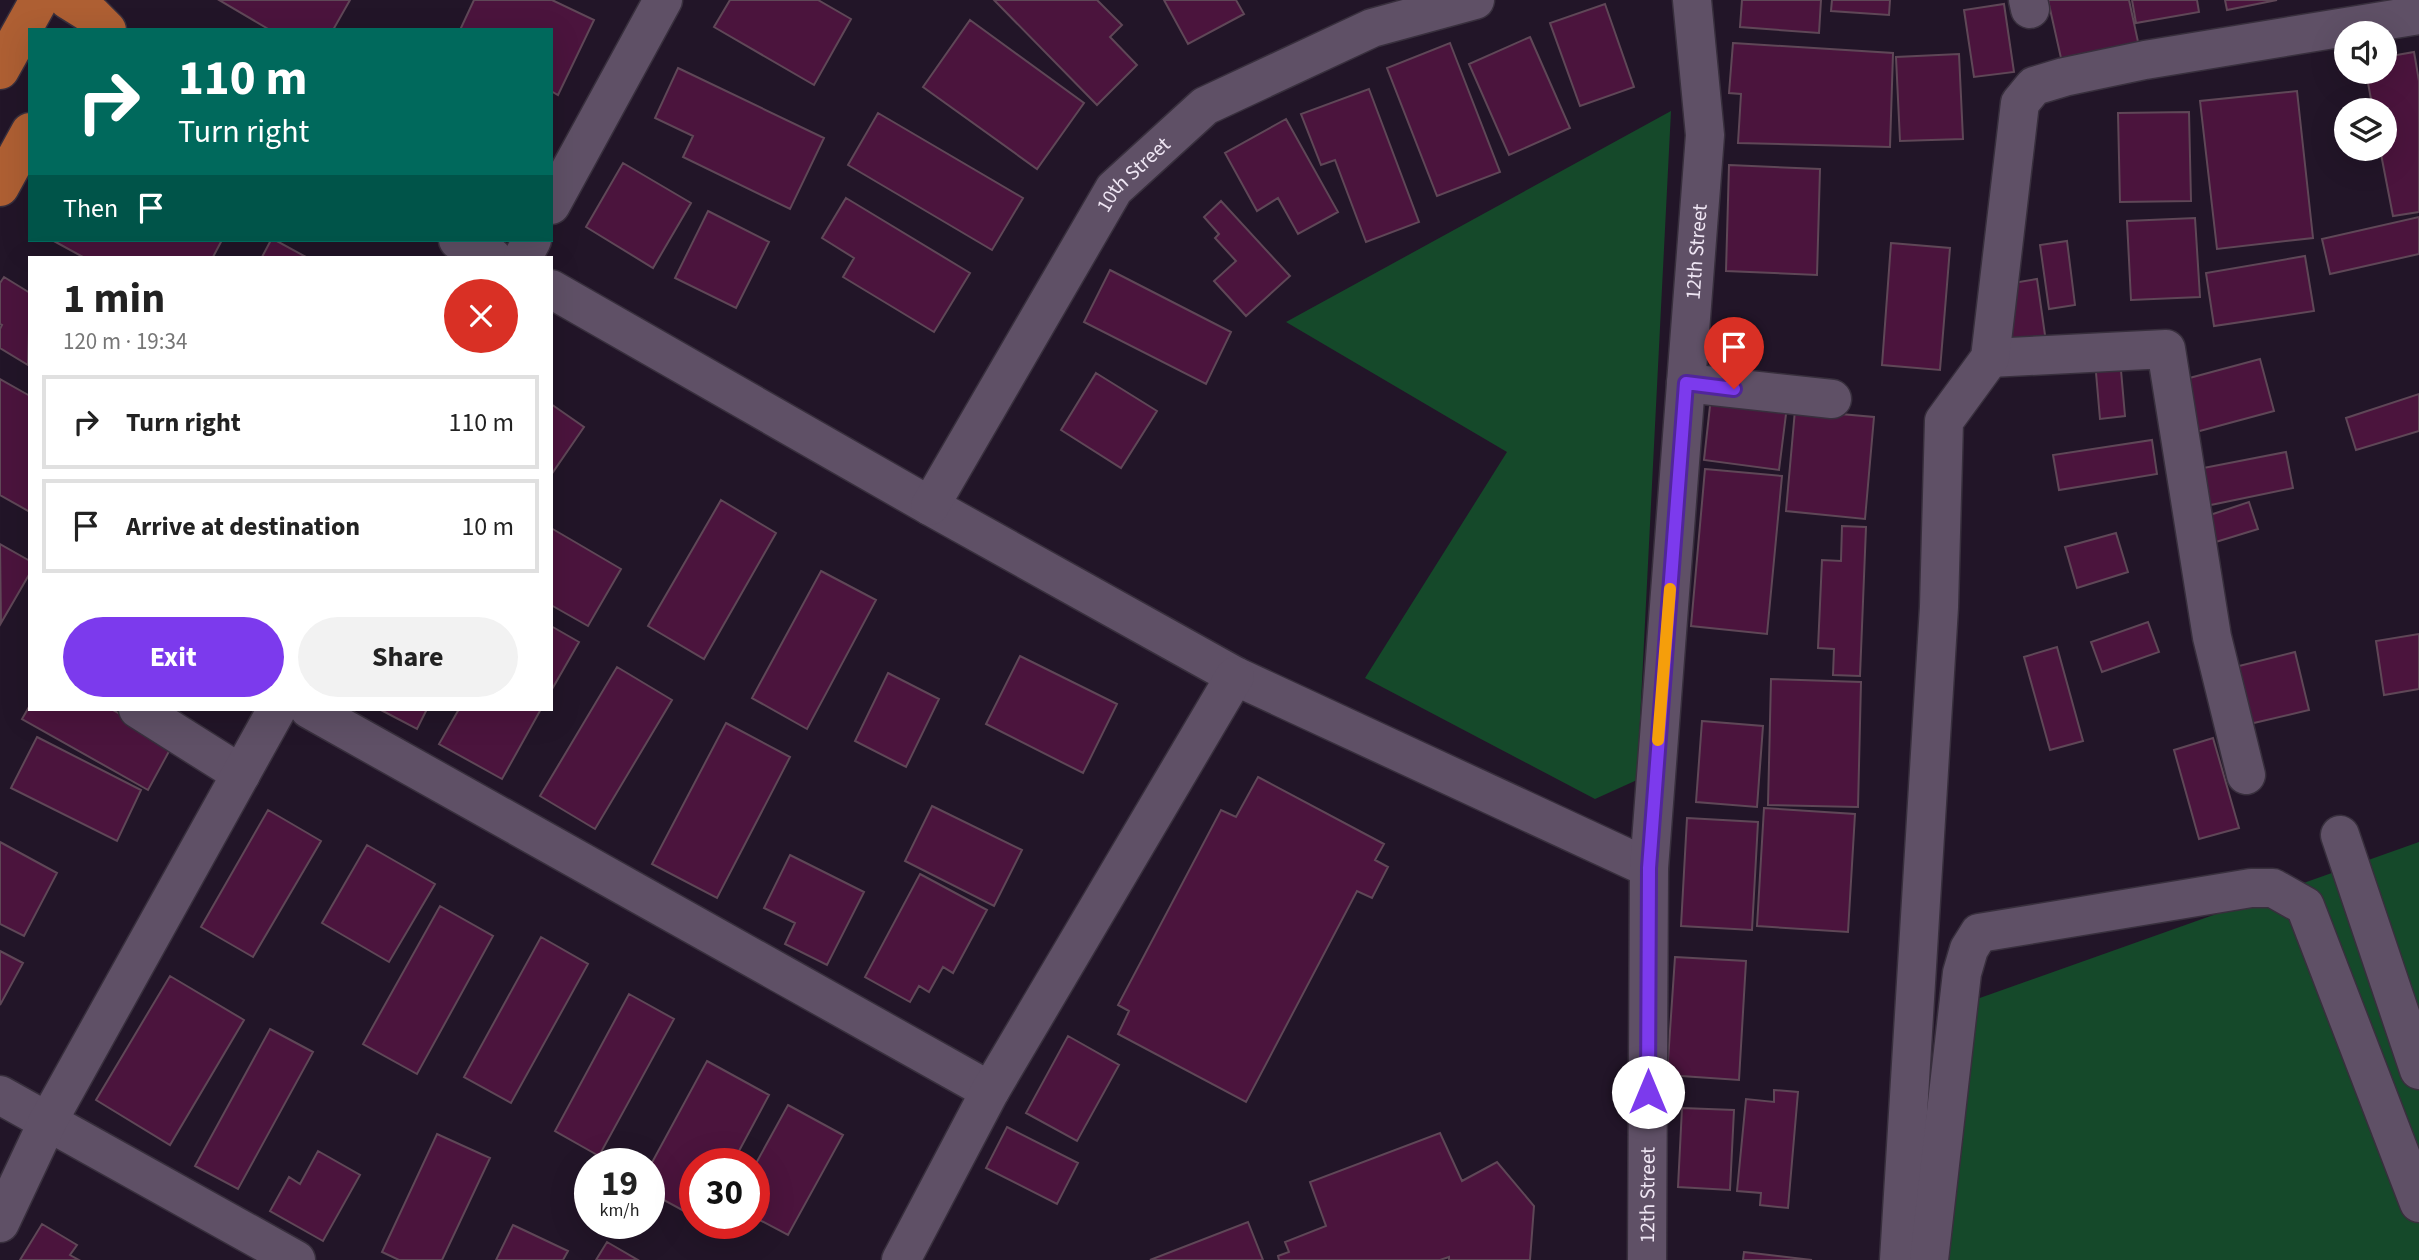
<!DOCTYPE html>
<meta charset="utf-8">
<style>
:root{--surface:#fff;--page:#f2f2f2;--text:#222;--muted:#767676;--line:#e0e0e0;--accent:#7c3aed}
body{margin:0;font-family:"Source Sans 3",sans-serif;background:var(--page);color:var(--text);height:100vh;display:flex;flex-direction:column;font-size:26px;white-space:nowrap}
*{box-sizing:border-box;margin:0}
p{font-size:23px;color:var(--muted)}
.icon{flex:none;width:38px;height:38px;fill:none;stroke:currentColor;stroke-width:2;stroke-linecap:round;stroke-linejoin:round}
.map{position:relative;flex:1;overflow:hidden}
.side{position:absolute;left:28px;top:256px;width:525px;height:455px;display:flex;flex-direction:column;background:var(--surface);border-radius:0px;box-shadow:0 7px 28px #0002}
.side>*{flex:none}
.guide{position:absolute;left:28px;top:28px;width:525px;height:214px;border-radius:0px;box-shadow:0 7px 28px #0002;background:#00695c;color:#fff;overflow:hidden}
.buttons{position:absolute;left:2334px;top:21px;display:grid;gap:14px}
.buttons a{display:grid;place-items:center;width:63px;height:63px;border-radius:50%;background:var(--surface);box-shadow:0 7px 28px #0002;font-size:35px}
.speed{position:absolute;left:574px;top:1148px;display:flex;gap:14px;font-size:35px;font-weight:700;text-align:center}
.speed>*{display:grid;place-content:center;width:91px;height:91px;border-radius:50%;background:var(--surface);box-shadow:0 7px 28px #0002;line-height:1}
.speed small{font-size:18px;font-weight:400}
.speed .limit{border:10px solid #d22;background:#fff;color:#111}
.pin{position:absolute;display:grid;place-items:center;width:60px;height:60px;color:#fff;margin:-72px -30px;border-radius:50% 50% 50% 0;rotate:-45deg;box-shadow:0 0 7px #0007}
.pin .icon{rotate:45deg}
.me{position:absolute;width:77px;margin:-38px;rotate:0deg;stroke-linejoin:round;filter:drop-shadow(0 0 5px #0008)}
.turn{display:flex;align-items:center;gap:24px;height:147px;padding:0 35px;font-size:32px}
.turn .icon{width:91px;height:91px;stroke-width:2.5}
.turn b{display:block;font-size:49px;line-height:60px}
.then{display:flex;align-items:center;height:66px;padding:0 35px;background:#0003;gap:14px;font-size:26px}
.round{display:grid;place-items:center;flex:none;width:74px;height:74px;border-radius:37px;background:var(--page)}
.summary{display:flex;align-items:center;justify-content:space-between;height:119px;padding:0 35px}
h1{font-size:42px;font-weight:700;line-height:52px}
.cta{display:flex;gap:14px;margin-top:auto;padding:14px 35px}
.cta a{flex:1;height:80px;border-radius:42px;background:var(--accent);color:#fff;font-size:28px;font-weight:700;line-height:80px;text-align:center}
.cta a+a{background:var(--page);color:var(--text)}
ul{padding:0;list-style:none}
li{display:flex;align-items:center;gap:21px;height:94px;margin:0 14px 10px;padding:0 21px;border:4px solid var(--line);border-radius:0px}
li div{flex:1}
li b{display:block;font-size:26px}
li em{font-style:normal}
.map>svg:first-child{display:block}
.green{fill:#15492a}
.building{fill:#4b143d;stroke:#5f4757;stroke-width:2}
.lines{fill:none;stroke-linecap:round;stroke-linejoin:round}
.minor-casing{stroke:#382f3d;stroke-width:41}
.major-casing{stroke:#382f3d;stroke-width:41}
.minor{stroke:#5f5066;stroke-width:38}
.major{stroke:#ae5f33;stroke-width:38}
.route-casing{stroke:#51269a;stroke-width:18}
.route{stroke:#7c3aed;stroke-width:12}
.slow{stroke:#f59e0b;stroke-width:12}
.labels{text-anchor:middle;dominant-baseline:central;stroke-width:5;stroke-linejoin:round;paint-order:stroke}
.street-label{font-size:21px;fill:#eee5f3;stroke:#190c1e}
</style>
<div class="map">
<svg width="2419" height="1260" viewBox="0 0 2419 1260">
<rect width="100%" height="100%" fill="#221528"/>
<!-- green -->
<path class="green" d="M1671 111 1637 780 1595 799 1365 678 1507 452 1286 322Z
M2419 842V1260H1945L1960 1005Z"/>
<!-- building -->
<path class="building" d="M219 0H350L333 30H270Z
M474 0H552L594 20 558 95 551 91V30H460Z
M730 0H818L851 19 814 85 714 27Z
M994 0H1097L1122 25 1110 37 1137 65 1097 105Z
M1164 0H1236L1244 14 1188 44Z
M1742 0H1821L1819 33 1740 27Z
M1832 0H1890L1889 15 1831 11Z
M2048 0H2129L2140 51 2063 67Z
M2132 0H2197L2199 12 2136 23Z
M2225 0H2277L2227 10Z
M1605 4 1634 87 1580 106 1550 23Z
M2004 4 2014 72 1974 77 1964 10Z
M970 20 1084 103 1037 169 923 87Z
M1530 37 1570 128 1509 155 1469 64Z
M1450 43 1500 172 1437 196 1387 68Z
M1733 43 1893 53 1890 147 1738 143 1741 94 1729 93Z
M2414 52 2419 81V212L2393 216 2380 149H2385V110H2373L2366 72H2385V57Z
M1959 54 1963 139 1900 141 1896 57Z
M678 68 824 138 790 209 683 157 693 136 655 118Z
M1369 89 1419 222 1366 242 1335 160 1321 165 1301 114Z
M2297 91 2313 238 2217 249 2200 101Z
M2189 112 2191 201 2120 202 2118 113Z
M878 113 1023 198 992 250 848 165Z
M1286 119 1338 212 1298 234 1278 198 1257 211 1225 153Z
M623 163 691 203 653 268 586 227Z
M1729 165 1820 169 1817 275 1726 271Z
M846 198 970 273 934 332 843 277 854 258 822 238Z
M1221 201 1290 276 1246 316 1214 281 1236 261 1215 238 1219 234 1204 217Z
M708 211 769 242 736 308 675 278Z
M2419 217V254L2330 274 2322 239Z
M2195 218 2200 297 2131 300 2127 221Z
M52 240H222L213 257H83Z
M271 240H275L306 257H262Z
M2067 241 2075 305 2049 309 2040 245Z
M1891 243 1950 248 1940 370 1882 365Z
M2305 256 2314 311 2214 326 2206 273Z
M1110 270 1231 332 1206 384 1084 322Z
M4 277 30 293 28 365 0 348V329L2 325 0 324V283Z
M2037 279 2046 342 2010 347 2001 285Z
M2120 359 2125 416 2100 419 2095 361Z
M2260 359 2274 411 2196 432 2182 380Z
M1096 373 1157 411 1121 468 1061 430Z
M0 379 30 396V512L0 495Z
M2419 394V431L2356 450 2346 418Z
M1711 397 1787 406 1779 470 1704 460Z
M551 404 584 427 551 475Z
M1795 410 1874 417 1865 519 1786 511Z
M2152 440 2157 474 2059 490 2053 455Z
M2286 452 2293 488 2201 507 2193 470Z
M1705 469 1782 476 1767 634 1691 626Z
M721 500 776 533 704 659 648 626Z
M2249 502 2258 529 2206 545 2198 519Z
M1842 526 1866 527 1860 676 1833 675 1834 649 1818 648 1822 560 1841 561Z
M551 528 621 569 588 626 551 605Z
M2116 533 2128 572 2077 588 2065 547Z
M0 544 30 561V573L1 623Z
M821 571 876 600 807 729 752 698Z
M2148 622 2159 652 2102 672 2091 642Z
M551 626 579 642 551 691Z
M2419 634V689L2384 695 2376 641Z
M2057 647 2083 741 2050 750 2024 657Z
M2295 652 2309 710 2241 726 2227 669Z
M1020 656 1117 704 1083 773 986 724Z
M617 667 672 700 595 829 540 796Z
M888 673 939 699 906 767 855 741Z
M1771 679 1861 682 1858 807 1768 805Z
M30 705V709H111L173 744 148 790 22 719Z
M379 709H427L417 729Z
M459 709H541L502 779 439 744Z
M1702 721 1763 726 1757 807 1696 802Z
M726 723 790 757 717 898 652 864Z
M37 737 141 790 117 841 11 788Z
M2213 738 2239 828 2199 839 2174 750Z
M1258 777 1384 844 1375 860 1388 867 1372 898 1357 891 1246 1102 1118 1034 1129 1011 1118 1005 1221 810 1236 817Z
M932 806 1022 850 994 906 905 861Z
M1764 808 1855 814 1848 932 1757 926Z
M268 810 321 841 253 957 201 927Z
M1687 818 1758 822 1752 930 1681 926Z
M0 842 57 873 24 936 0 924Z
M367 845 435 884 389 962 322 923Z
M790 855 864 892 827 965 785 944 795 923 764 908Z
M920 874 987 910 953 973 943 967 929 992 919 986 910 1002 865 977Z
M440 906 493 936 417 1074 363 1044Z
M541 937 588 964 511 1103 464 1077Z
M0 951 23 963 0 1005Z
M1675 957 1746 961 1739 1080 1667 1075Z
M170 976 244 1020 170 1145 96 1100Z
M629 994 674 1019 599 1156 555 1131Z
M270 1029 313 1052 238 1189 195 1166Z
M1068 1036 1119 1065 1077 1141 1026 1113Z
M707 1061 769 1095 732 1164H695V1217L649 1192V1168Z
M1774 1090 1798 1092 1788 1208 1760 1205 1761 1193 1737 1191 1746 1099 1774 1102Z
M788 1105 843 1135 788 1235 754 1217V1167Z
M1682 1108 1734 1110 1730 1190 1678 1187Z
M1007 1127 1078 1163 1057 1204 986 1168Z
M1440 1133 1462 1181 1497 1162 1534 1206 1530 1260H1449V1257L1440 1260H1279L1278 1256 1289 1252 1285 1242 1326 1226 1310 1182Z
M437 1134 490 1158 442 1260H399L382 1252Z
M318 1151 360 1175 323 1241 270 1211 289 1177 300 1184Z
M1248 1222 1263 1260H1150Z
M42 1224 77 1245 70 1255 79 1260H20Z
M513 1225 568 1251 563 1260H496Z
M607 1242 638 1260H596Z
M1744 1252 1812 1260H1743Z"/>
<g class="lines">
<defs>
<g id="minor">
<path d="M2028 0 2030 9"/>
<path d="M551 205 663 0"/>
<path d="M458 240 492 257"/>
<path d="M523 257 532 240"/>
<path d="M551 289 930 506 1235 676 1649 868"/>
<path d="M1990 358 2166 349 2212 637 2246 775"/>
<path d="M1686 383 1832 399"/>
<path id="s1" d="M930 506 1114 189 1205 106 1372 28 1475 0"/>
<path d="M138 709 241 774"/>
<path d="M309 709 990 1091"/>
<path d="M2340 835 2419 1070"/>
<path d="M0 1095 296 1260"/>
<path d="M0 1223 48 1121 277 709"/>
<path d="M901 1260 990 1091 1235 676"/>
<path id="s2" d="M1647 1260 1649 868 1705 135 1692 0"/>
<path d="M1899 1260 1939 607 1944 421 1990 358 2020 103 2034 86 2064 77 2145 60 2419 15"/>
<path d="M1929 1260 1962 973 1969 949 1979 933 2251 888H2273L2305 906 2419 1203"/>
</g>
<path id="major" d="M68 0 92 15 107 30
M0 70 39 0
M0 187 30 132"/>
</defs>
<!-- minor casing -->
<use href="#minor" class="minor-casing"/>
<!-- major casing -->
<use href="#major" class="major-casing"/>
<!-- minor -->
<use href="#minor" class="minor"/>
<!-- major -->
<use href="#major" class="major"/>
</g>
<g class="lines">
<defs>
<path id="route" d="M1648 1092 1649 868 1686 383 1734 389"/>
</defs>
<!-- route casing -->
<use href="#route" class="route-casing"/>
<!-- route -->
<use href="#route" class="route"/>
<!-- slow -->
<path class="slow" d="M1658 740 1670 589"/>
</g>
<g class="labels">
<!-- street labels -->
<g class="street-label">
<text stroke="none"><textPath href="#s1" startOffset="390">10th Street</textPath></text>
<text stroke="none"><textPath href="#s2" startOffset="1010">12th Street</textPath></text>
<text stroke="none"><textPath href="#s2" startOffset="65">12th Street</textPath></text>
</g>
</g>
</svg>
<div class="buttons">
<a><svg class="icon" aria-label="sound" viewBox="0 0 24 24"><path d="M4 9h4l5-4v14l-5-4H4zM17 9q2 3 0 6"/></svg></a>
<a><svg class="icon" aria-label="layers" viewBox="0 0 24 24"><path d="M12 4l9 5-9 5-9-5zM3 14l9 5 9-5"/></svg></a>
</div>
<div class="speed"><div>19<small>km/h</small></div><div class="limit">30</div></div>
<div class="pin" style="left:1734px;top:389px;background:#d93025"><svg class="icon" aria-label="arrive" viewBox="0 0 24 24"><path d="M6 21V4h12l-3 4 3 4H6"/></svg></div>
<svg class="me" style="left:1648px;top:1092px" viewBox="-20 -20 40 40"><circle r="19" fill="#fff"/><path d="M0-13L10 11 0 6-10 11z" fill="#7c3aed"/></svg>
<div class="guide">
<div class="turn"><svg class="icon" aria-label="right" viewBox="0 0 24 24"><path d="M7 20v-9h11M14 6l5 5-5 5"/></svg><div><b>110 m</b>Turn right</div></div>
<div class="then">Then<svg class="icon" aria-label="arrive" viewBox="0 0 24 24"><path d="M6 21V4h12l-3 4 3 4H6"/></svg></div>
</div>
<section class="side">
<div class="summary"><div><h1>1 min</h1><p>120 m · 19:34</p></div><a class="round" style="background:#d93025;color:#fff"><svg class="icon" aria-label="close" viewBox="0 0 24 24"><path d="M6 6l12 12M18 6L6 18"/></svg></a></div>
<ul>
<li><svg class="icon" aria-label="right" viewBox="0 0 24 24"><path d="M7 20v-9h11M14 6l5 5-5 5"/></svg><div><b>Turn right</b></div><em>110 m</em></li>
<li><svg class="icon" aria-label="arrive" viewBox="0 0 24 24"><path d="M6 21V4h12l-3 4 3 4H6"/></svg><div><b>Arrive at destination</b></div><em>10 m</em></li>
</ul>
<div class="cta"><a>Exit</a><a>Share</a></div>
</section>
</div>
